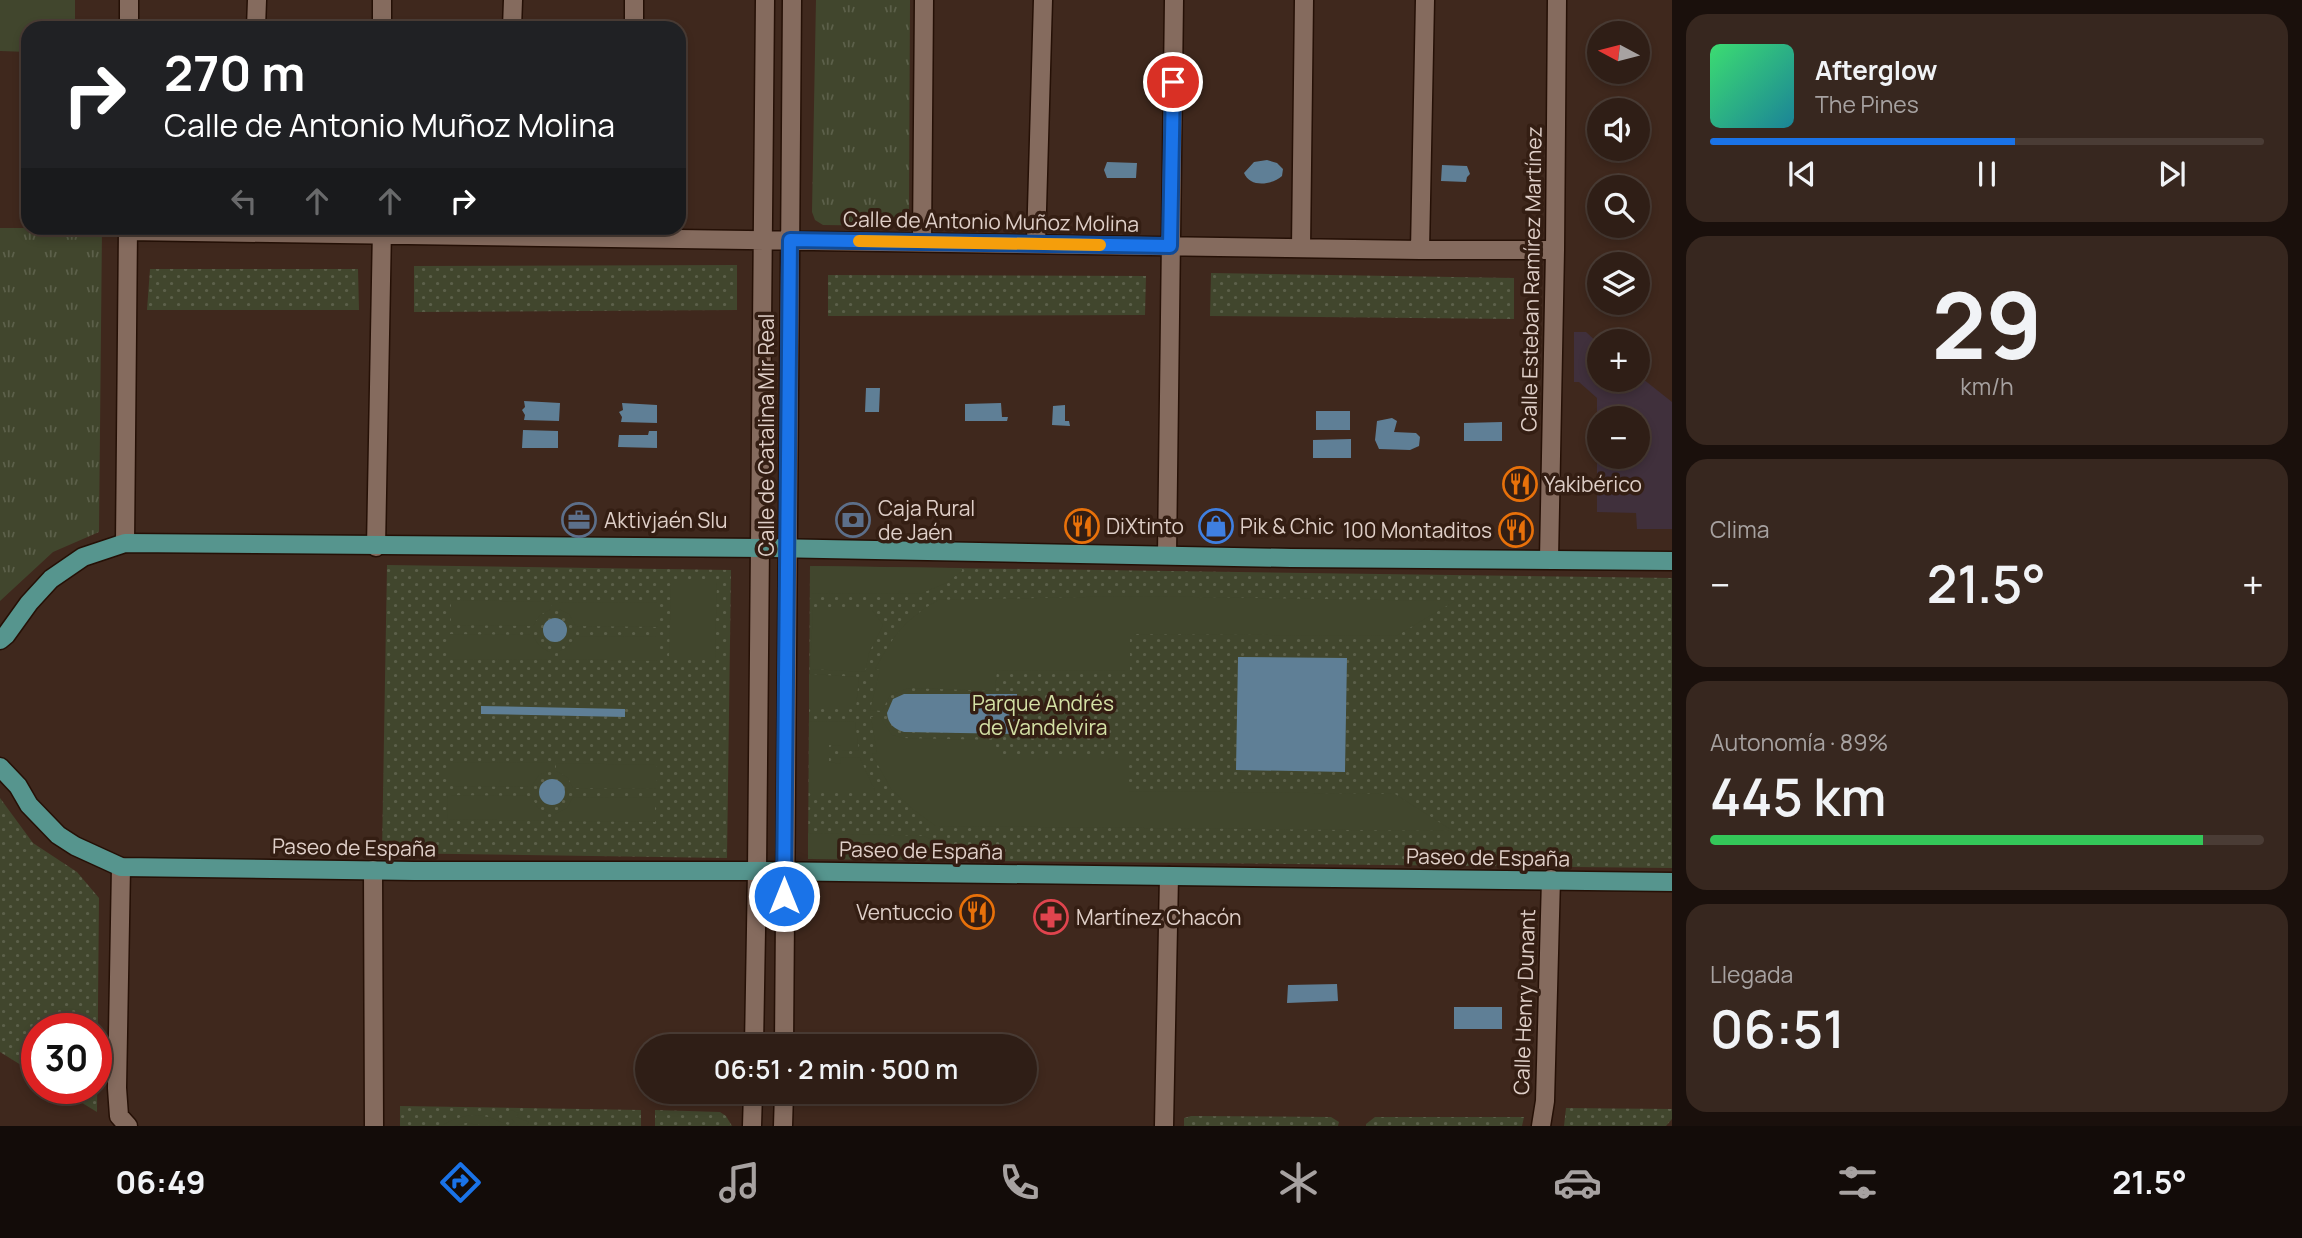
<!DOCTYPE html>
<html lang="es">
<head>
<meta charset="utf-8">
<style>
  :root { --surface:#2f1e16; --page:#37271f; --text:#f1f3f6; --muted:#a7a2a1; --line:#4a3c35; --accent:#1a73e8 }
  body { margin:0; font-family:Manrope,sans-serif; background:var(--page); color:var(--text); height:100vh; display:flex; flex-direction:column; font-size:26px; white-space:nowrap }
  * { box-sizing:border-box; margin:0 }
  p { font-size:23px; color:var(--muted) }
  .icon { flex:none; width:38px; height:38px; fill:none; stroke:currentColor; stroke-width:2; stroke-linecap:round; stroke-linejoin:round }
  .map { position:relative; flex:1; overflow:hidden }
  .drawer { display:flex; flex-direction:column; gap:14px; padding:14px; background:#1a100c; width:630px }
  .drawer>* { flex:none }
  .hud { position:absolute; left:21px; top:21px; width:665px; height:214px; border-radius:21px; box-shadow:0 4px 10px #0003,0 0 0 2px var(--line); background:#202124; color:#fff; overflow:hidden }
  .needle { width:46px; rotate:277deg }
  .fabs { position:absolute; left:1587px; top:21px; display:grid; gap:14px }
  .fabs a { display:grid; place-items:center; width:63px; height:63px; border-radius:50%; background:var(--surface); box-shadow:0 4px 10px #0003,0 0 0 2px var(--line); font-size:35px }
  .speed { position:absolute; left:21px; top:1013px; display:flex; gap:14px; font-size:35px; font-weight:700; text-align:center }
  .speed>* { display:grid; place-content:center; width:91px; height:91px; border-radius:50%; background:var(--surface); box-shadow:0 4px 10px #0003,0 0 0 2px var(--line); line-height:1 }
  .speed .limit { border:10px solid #d22; background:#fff; color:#111 }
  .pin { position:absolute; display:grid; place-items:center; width:60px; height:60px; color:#fff; margin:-30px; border:4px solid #fff; border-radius:50%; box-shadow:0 2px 7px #0007 }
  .me { position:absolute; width:77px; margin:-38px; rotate:0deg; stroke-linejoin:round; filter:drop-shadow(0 0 5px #0008) }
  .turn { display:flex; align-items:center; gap:24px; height:147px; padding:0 28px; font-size:32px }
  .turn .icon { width:91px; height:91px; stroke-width:2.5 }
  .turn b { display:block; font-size:49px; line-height:60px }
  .lanes { display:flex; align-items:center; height:66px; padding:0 28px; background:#0003; justify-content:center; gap:35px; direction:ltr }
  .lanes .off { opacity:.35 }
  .big { font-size:52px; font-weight:600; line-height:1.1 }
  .drawer .widget { flex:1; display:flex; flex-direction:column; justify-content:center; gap:10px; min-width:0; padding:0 24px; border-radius:21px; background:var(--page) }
  .drawer .dial { align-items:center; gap:0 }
  .dial b { font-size:91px; line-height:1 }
  .song { display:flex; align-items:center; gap:21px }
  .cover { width:84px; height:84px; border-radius:10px; background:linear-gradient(135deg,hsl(140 70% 55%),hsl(190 70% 35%)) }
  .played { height:7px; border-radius:4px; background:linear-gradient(90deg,var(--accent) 55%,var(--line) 55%) }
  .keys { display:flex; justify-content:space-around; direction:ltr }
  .heat { display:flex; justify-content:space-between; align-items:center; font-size:38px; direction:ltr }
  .charge { height:10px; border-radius:5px; background:linear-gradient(90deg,#34c759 89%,var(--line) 0) }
  .trip { position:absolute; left:635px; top:1034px; width:402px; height:70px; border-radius:35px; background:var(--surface); box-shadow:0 4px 10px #0003,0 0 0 2px var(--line); font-weight:600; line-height:70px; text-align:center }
  .tabs { display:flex; height:112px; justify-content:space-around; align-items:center; background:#130c09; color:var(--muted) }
  .tabs .icon { width:49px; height:49px }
  .tabs .on { color:var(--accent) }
  .tabs b { font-size:32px; color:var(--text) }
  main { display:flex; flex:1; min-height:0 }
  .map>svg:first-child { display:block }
</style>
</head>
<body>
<main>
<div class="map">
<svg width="1672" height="1126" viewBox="0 0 1672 1126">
  <defs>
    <pattern id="grass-tufts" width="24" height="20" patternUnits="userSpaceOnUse" patternTransform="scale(1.75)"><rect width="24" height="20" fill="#41462d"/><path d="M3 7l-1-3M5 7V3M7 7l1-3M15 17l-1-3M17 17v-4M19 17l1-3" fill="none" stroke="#5c604a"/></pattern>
    <pattern id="park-dots" width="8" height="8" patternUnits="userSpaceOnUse" patternTransform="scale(1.75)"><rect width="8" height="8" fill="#41462d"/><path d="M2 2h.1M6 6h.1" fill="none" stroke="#5c604a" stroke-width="1.8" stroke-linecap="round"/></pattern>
  </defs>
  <rect width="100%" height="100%" fill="#3f281d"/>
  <path fill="#40303c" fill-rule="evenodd" d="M1574,332h12l13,12 1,36h38v-5l34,27v127h-35l-1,-16 -39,-1v-114l-18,-16h-5zM1600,418h38v39h-38z"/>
  <path fill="url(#grass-tufts)" d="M816,0h94l-1,211 -3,10 -4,5 -79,-1 -8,-5 -3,-8z
    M0,228h102l-3,304 -46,20 -53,49z"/>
  <path fill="url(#park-dots)" d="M737,265v45l-323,2v-46z
    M150,269h208l1,41h-212z
    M1211,273l303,5v41l-304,-3z
    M828,275l318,1 -1,39 -317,1z
    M387,565l344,5 -4,288 -345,-5z
    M810,566l862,12v290l-864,-9z
    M0,798l33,45 44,29 22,26 -2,214 -38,-23 37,-1v-59h-59v46l-37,-23z
    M400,1106l241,4v16h-241z
    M1566,1108l106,1v10l-6,7h-102z
    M655,1110l65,2 6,4 6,10h-77z
    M1191,1116l140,1 8,5 -1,4h-154v-8z
    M1375,1117h149l-2,9h-156v-2z"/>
  <path fill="#41462d" d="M0,0h75v28h-47v24l-28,-1z
    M810,566l152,2v3l-16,12 -26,11 -110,-1z
    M671,582h46l-2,77h-46z
    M1131,596l324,5 -59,35 -266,-2v37l-133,-1 -2,21 -86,-3 -19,7 -8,16 -12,-1 10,-40 -5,-1c20,-35 27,-47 63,-69z
    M451,600l100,2v7l-11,6 -7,11 -82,-1z
    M559,602l99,1v24l-82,-1 -7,-12 -10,-5z
    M813,610h59l11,15 -14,28 -4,19 -55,-3z
    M450,634l83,1c4,9 8,13 17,17v8l-100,-1z
    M576,636l81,1v24l-99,-2v-7l11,-6z
    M809,674l50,3 -3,31h-47z
    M871,717h9l12,18 11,3 92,2v15h134v36l266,3 58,37 -517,-5 -21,-15 -24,-22 -19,-35 5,-1z
    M809,721l46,1 4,29 -18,-1v-4l-12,-1v17l11,2 1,-7 19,1 15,33h-66z
    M449,762l100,1v8l-10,4 -8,12 -82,-1z
    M556,763l100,2v24l-83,-1 -5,-10 -12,-7z
    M448,795l83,1 7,12 10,5v8l-101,-2z
    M573,797l82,1v24l-100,-1v-7l12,-6z
    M808,833l116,3 31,15v9l-147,-1z
    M511,1110l8,3 -3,4 13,5 -2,3 -40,1 -21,-3 -12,3h-13c28,-15 39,-14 67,-1l7,-3 -4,-3h-5v-7z"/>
  <path fill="#5f7f96" d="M1267,160l10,3 6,6 -1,7c-10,9 -32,12 -38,-3l10,-11z
    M1107,162l30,1 -1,15h-29l-3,-8z
    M1442,165l25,1 3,8 -3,3 -1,5 -25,-1z
    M866,388h14l-1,24h-14z
    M524,401l36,2 -1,18 -35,-1 1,-5 -3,-5 3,-3z
    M622,403l35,2v18l-36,-1 1,-5 -3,-5 4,-2z
    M1001,403l1,14h6l-1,4h-42v-17z
    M1065,405v16h4l1,5 -18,-1 1,-19z
    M1316,411h34v19h-34z
    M1392,418l5,3 -3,11 22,1 4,4 -1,9 -9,4 -31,-1 -4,-9 2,-19z
    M1502,422v19h-38v-18z
    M523,430l35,1v17h-36z
    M649,431h8v17l-39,-1 1,-12h29z
    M1351,439v19h-38v-18z
    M543 630a12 12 0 1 1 24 0a12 12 0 1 1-24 0Z
    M1238,657l109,1 -2,114 -109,-2z
    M904,694h113l-1,40 -112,-2c-10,-3 -16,-8 -17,-19l6,-14z
    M481,706l144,3v8l-144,-3z
    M539 792a13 13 0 1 1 26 0a13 13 0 1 1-26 0Z
    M1337,984l1,17 -51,2 1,-18z
    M1454,1007h48v22h-48z"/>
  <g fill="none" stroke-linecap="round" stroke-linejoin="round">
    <g stroke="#251006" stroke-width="21">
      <path id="minor" d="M129,28v-28
        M256,28l1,-28
        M382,28v-28
        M512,28l1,-28
        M634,28v-28
        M128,231l1292,19h135
        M922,242l2,-242
        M1036,244l7,-244
        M1301,248l3,-248
        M1420,250l5,-250
        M125,543l3,-315
        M376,547l6,-319
        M1167,555l7,-555
        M1549,559l6,-309 2,-250
        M121,867l-4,221 2,28 9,10
        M373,870l1,256
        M754,1046l3,-175 8,-871
        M784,1046l8,-1046
        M752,1126l1,-34
        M783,1126l1,-34
        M1164,1126l5,-250
        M1541,1126l4,-25 6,-222"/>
    </g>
    <g stroke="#251006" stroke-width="21">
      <path id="major" d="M0,640l6,-5 23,-32 22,-24 32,-22 42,-14 646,5 520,10 381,3
        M0,767l18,19 11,19 29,30 17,11 46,21 293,4h343l915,11"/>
    </g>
    <use href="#minor" stroke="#856b5e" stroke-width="18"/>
    <use href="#major" stroke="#56958e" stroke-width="18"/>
  </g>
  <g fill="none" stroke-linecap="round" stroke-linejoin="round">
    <g stroke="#114b97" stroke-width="18">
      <path id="route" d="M784,896l6,-656 380,6 3,-164"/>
    </g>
    <use href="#route" stroke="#1a73e8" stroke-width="12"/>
    <path stroke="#f59e0b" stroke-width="12" d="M859,241l241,4"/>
  </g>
  <defs>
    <g id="restaurant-ring" transform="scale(1.75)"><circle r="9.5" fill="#341e13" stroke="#e8710a" stroke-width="1.5"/><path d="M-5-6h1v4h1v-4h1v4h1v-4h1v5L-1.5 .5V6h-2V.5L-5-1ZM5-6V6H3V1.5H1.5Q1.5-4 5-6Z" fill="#e8710a"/></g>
    <g id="office-ring" transform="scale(1.75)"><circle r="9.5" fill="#341e13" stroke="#5c6f8a" stroke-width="1.5"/><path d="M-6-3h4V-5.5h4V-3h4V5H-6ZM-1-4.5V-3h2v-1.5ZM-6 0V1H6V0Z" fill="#5c6f8a"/></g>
    <g id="bank-ring" transform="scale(1.75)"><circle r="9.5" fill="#341e13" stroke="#5c6f8a" stroke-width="1.5"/><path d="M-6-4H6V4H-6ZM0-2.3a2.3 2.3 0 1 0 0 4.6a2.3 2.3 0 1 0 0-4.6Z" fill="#5c6f8a"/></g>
    <g id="shop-ring" transform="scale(1.75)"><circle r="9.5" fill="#341e13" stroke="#3f7fe0" stroke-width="1.5"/><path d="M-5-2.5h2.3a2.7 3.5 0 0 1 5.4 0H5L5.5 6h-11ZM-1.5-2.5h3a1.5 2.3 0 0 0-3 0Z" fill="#3f7fe0"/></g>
    <g id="pharmacy-ring" transform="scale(1.75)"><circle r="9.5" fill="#341e13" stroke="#e0444e" stroke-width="1.5"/><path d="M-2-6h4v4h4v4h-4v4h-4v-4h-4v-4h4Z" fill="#e0444e"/></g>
  </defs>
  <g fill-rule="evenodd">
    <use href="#restaurant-ring" x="1520" y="484"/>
    <use href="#office-ring" x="579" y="520"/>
    <use href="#bank-ring" x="853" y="520"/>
    <use href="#restaurant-ring" x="1082" y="526"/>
    <use href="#shop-ring" x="1216" y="526"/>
    <use href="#restaurant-ring" x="1516" y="530"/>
    <use href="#restaurant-ring" x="977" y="912"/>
    <use href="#pharmacy-ring" x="1051" y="917"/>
  </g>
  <g text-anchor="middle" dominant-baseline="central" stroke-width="7" stroke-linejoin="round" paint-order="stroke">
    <g font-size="21" fill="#dfcfc8" stroke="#341e13">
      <text transform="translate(991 221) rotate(1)">Calle de Antonio Muñoz Molina</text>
      <text transform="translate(1531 279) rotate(-89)">Calle Esteban Ramírez Martínez</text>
      <text transform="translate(766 435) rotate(-90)">Calle de Catalina Mir Real</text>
      <text transform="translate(354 847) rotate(1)">Paseo de España</text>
      <text transform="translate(921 850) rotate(1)">Paseo de España</text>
      <text transform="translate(1488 857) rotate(1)">Paseo de España</text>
      <text transform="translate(1524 1002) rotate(-88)">Calle Henry Dunant</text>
    </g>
    <g font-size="21" fill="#dfcfc8" stroke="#341e13" text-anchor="start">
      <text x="1544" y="484">Yakibérico</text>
      <text x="878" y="508">Caja Rural<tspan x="878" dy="24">de Jaén</tspan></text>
      <text x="604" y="520">Aktivjaén Slu</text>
      <text x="1106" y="526">DiXtinto</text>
      <text x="1240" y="526">Pik &amp; Chic</text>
      <text x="1492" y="530" text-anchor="end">100 Montaditos</text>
      <text x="953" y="912" text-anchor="end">Ventuccio</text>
      <text x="1076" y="917">Martínez Chacón</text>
    </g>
    <g font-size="21" fill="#d4e1a5" stroke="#341e13">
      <text x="1043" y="703">Parque Andrés<tspan x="1043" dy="24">de Vandelvira</tspan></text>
    </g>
  </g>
</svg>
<div class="fabs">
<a><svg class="needle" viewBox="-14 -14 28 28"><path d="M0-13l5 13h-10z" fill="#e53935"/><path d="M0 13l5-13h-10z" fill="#a7a2a1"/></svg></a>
<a><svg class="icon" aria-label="sound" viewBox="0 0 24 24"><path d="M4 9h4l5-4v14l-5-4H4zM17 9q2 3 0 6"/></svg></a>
<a><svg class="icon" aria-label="search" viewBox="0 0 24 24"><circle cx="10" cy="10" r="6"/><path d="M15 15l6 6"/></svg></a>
<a><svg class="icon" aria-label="layers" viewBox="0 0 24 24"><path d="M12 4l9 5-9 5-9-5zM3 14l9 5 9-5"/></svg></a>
<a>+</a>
<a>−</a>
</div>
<div class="speed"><div class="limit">30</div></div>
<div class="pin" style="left:1173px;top:82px;background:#d93025"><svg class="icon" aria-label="arrive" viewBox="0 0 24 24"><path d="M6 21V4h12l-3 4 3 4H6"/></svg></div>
<svg class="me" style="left:784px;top:896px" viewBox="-20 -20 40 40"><circle r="17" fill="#1a73e8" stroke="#fff" stroke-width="3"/><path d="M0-11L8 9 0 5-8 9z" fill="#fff"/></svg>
<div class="trip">06:51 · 2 min · 500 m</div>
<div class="hud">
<div class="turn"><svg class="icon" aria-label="right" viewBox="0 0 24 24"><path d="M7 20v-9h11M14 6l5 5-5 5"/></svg><div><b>270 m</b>Calle de Antonio Muñoz Molina</div></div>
<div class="lanes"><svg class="icon off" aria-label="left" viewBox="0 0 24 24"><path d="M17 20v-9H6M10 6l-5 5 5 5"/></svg><svg class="icon off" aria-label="ahead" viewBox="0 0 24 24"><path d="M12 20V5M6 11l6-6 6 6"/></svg><svg class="icon off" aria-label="ahead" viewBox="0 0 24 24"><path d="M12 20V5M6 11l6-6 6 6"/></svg><svg class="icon" aria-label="right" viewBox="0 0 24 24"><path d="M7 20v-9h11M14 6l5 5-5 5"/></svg></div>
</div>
</div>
<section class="drawer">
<div class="widget">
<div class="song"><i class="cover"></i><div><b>Afterglow</b><p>The Pines</p></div></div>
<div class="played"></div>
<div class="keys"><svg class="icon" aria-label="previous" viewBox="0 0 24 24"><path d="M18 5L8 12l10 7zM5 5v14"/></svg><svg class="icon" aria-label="pause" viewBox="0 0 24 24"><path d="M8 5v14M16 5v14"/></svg><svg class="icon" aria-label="next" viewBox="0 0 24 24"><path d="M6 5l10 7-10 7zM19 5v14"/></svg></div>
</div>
<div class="widget dial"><b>29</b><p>km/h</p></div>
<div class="widget"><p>Clima</p>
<div class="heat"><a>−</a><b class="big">21.5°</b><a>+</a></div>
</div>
<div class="widget"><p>Autonomía · 89%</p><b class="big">445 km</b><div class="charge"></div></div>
<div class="widget"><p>Llegada</p><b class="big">06:51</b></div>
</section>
</main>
<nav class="tabs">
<b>06:49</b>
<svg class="icon on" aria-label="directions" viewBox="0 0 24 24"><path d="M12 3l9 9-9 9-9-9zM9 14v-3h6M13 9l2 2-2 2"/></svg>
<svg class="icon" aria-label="music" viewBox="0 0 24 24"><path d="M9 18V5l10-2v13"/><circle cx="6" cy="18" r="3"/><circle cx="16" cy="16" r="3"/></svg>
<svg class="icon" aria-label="phone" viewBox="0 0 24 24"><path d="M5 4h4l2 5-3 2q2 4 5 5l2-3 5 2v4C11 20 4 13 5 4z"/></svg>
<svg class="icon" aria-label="climate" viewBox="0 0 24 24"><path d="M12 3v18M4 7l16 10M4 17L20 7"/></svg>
<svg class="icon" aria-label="car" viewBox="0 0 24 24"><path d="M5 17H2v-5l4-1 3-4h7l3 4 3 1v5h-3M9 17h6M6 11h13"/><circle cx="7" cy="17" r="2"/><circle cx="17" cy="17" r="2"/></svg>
<svg class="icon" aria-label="filters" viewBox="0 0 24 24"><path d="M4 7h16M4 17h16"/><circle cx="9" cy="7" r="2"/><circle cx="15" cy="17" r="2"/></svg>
<b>21.5°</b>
</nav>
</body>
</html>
